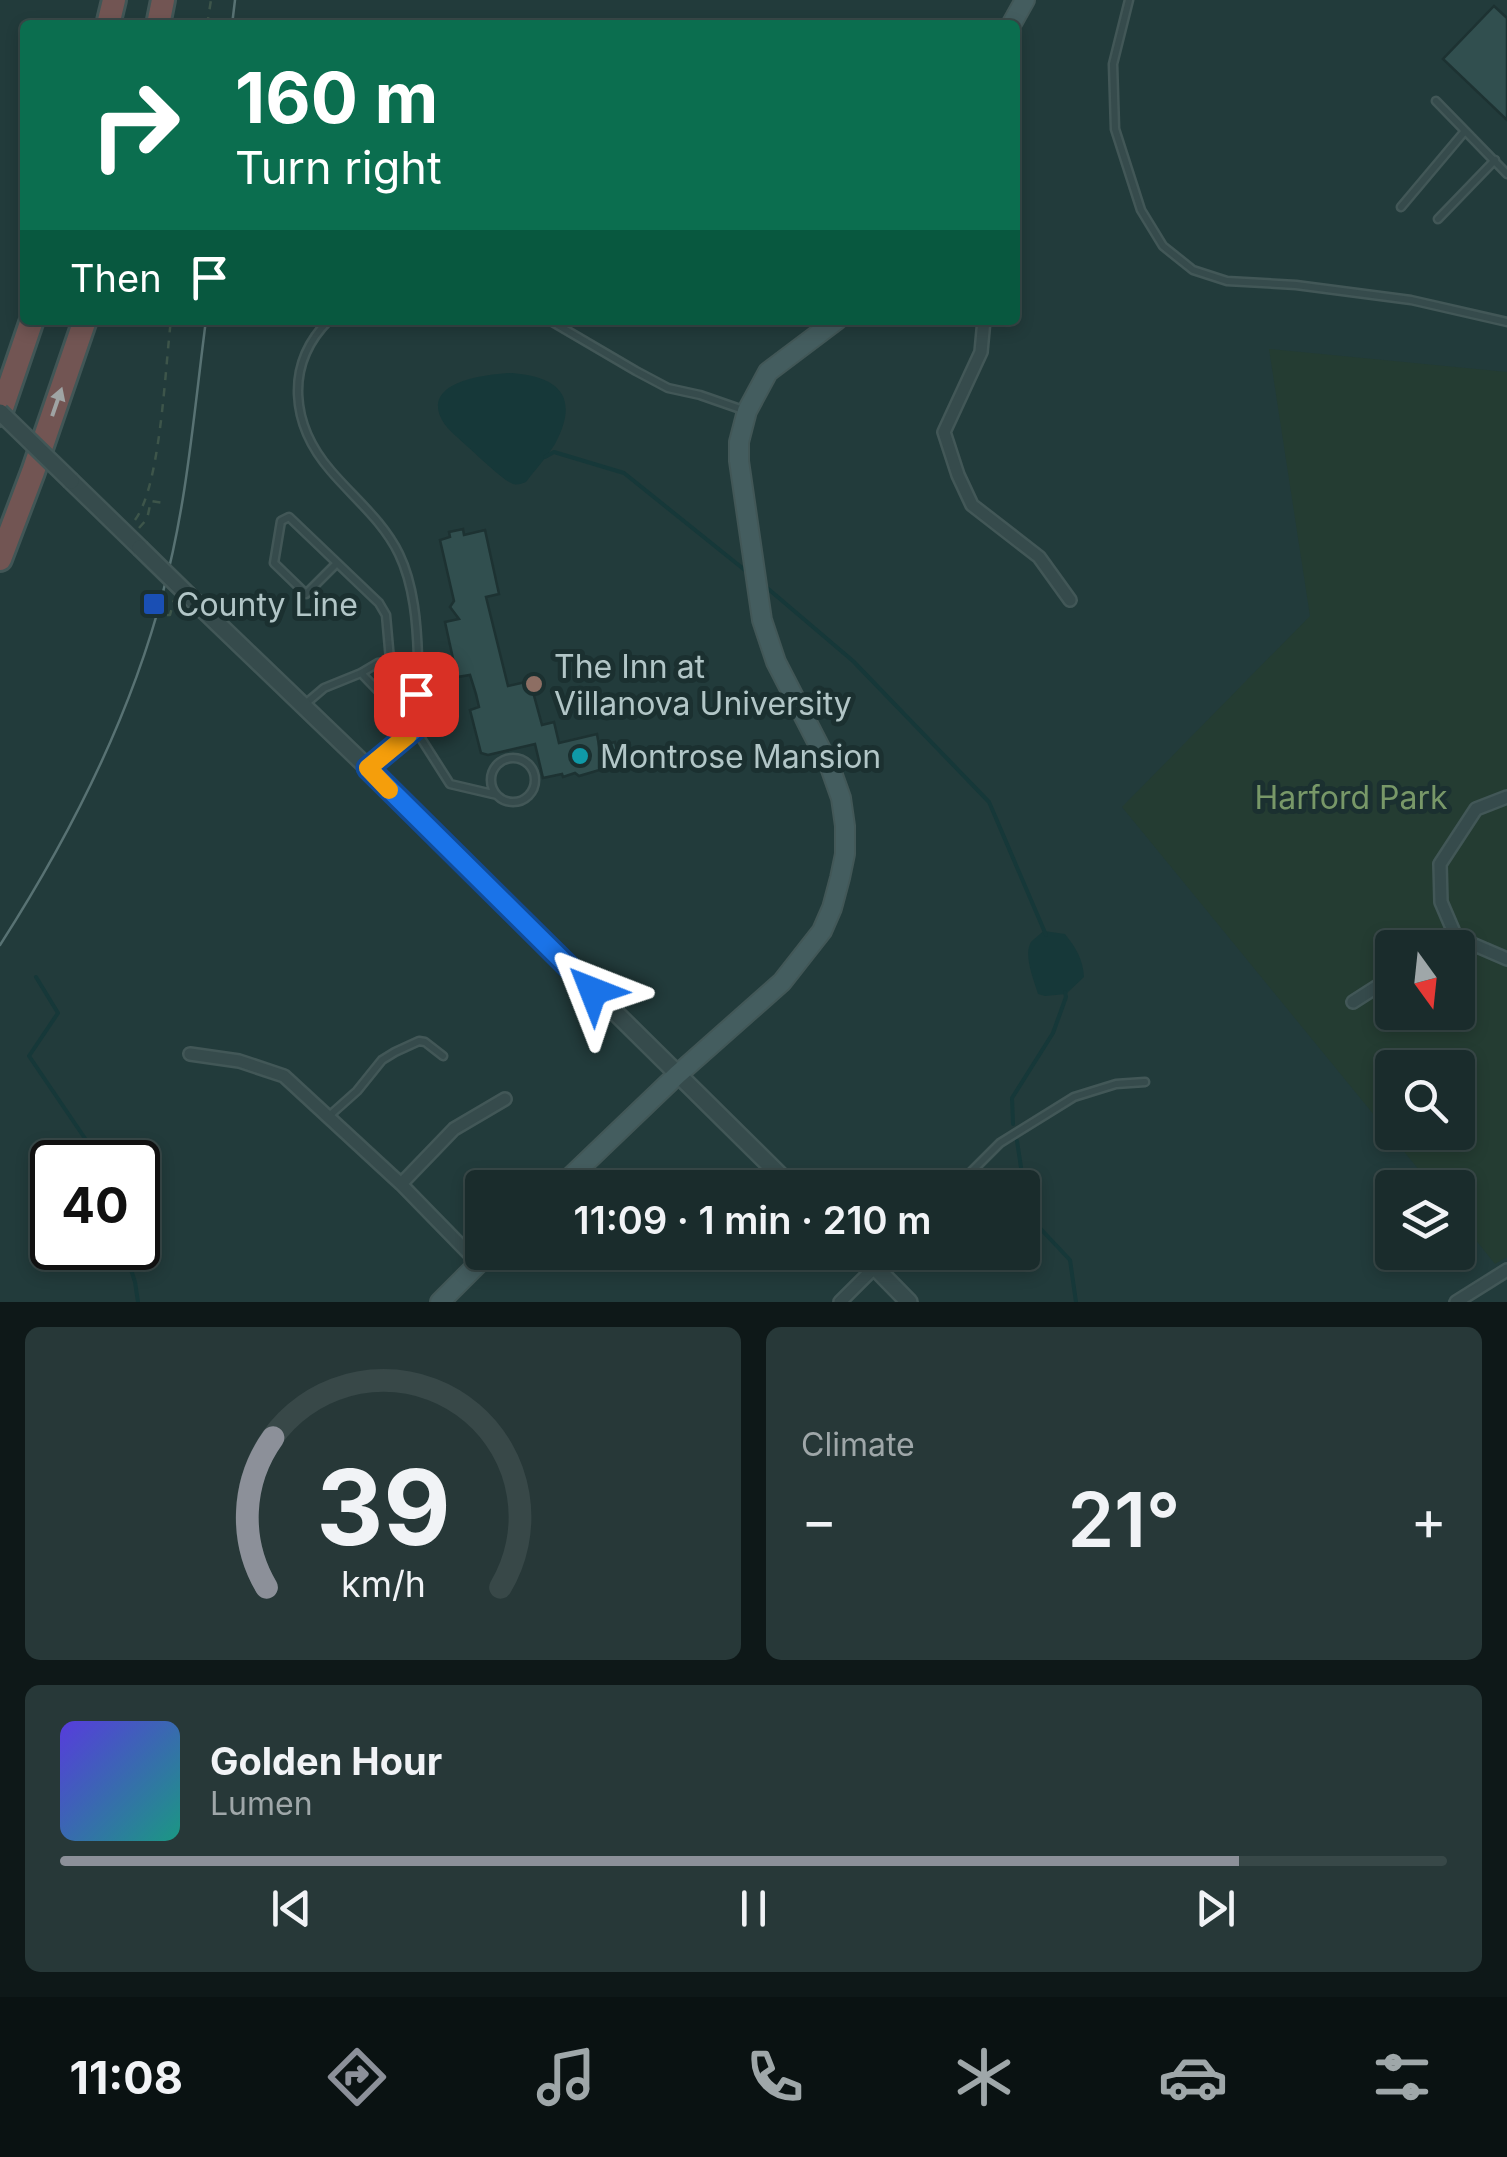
<!DOCTYPE html>
<html lang="en">
<head>
<meta charset="utf-8">
<style>
  :root { --surface:#1a2c2c; --page:#273838; --text:#f1f3f6; --muted:#9fa7a9; --line:#384848; --accent:#8c9099 }
  body { margin:0; font-family:Inter,sans-serif; background:var(--page); color:var(--text); height:100vh; display:flex; flex-direction:column; font-size:38px; white-space:nowrap }
  * { box-sizing:border-box; margin:0 }
  p { font-size:32px; color:var(--muted) }
  .icon { flex:none; width:55px; height:55px; fill:none; stroke:currentColor; stroke-width:2; stroke-linecap:round; stroke-linejoin:round }
  .map { position:relative; height:1302px; overflow:hidden }
  .details { display:flex; flex-direction:column; gap:25px; padding:25px; background:#0e1818; flex:1 }
  .details>* { flex:none }
  .top-card { position:absolute; left:20px; top:20px; width:1000px; height:305px; border-radius:10px; box-shadow:0 5px 15px #0003,0 0 0 2px var(--line); background:#0b6e4f; color:#fff; overflow:hidden }
  .needle { width:65px; rotate:165deg }
  .tools { position:absolute; left:1375px; top:930px; display:grid; gap:20px }
  .tools a { display:grid; place-items:center; width:100px; height:100px; border-radius:10px; background:var(--surface); box-shadow:0 5px 15px #0003,0 0 0 2px var(--line); font-size:50px }
  .speed { position:absolute; left:30px; top:1140px; display:flex; gap:20px; font-size:50px; font-weight:700; text-align:center }
  .speed>* { display:grid; place-content:center; width:130px; height:130px; border-radius:50%; background:var(--surface); box-shadow:0 5px 15px #0003,0 0 0 2px var(--line); line-height:1 }
  .speed .limit { border:5px solid #111; border-radius:15px; background:#fff; color:#111 }
  .pin { position:absolute; display:grid; place-items:center; width:85px; height:85px; color:#fff; margin:-42px; border-radius:20px; box-shadow:0 5px 15px #0006 }
  .me { position:absolute; width:110px; margin:-55px; rotate:315deg; stroke-linejoin:round; filter:drop-shadow(0 0 8px #0008) }
  .turn { display:flex; align-items:center; gap:35px; height:210px; padding:0 50px; font-size:45px }
  .turn .icon { width:130px; height:130px; stroke-width:2.5 }
  .turn b { display:block; font-size:70px; line-height:85px }
  .then { display:flex; align-items:center; height:95px; padding:0 50px; background:#0003; gap:20px; font-size:38px }
  .big { font-size:75px; font-weight:600; line-height:1.1 }
  .details .widget { flex:1; display:flex; flex-direction:column; justify-content:center; gap:15px; min-width:0; padding:0 35px; border-radius:15px; background:var(--page) }
  .details .dial { align-items:center; gap:0 }
  .dial svg { height:260px; overflow:visible; fill:none; stroke:var(--line); stroke-width:7; stroke-linecap:round; text-anchor:middle }
  .dial text { fill:var(--text); stroke:none }
  .song { display:flex; align-items:center; gap:30px }
  .cover { width:120px; height:120px; border-radius:15px; background:linear-gradient(135deg,hsl(250 70% 55%),hsl(170 70% 35%)) }
  .played { height:10px; border-radius:5px; background:linear-gradient(90deg,var(--accent) 85%,var(--line) 85%) }
  .keys { display:flex; justify-content:space-around; direction:ltr }
  .heat { display:flex; justify-content:space-between; align-items:center; font-size:55px; direction:ltr }
  .details .tiles { flex:1; display:grid; gap:25px; grid-template-columns:1fr 1fr }
  .widget:last-child { grid-column:span 2 }
  .trip { position:absolute; left:465px; top:1170px; width:575px; height:100px; border-radius:10px; background:var(--surface); box-shadow:0 5px 15px #0003,0 0 0 2px var(--line); font-weight:600; line-height:100px; text-align:center }
  .tab-bar { display:flex; height:160px; justify-content:space-around; align-items:center; background:#0a1212; color:var(--muted) }
  .tab-bar .icon { width:70px; height:70px }
  .tab-bar .on { color:var(--accent) }
  .tab-bar b { font-size:45px; color:var(--text) }
  .map>svg:first-child { display:block }
</style>
</head>
<body>
<div class="map">
<svg width="1507" height="1302" viewBox="0 0 1507 1302">
  <rect width="100%" height="100%" fill="#223b3b"/>
  <path fill="#243c32" fill-rule="evenodd" d="M1269,349l238,23v885l-12,7 -37,-46v-30l-25,-1 -311,-380 188,-191zM1392,948h66v64h-66zM1392,1068h66v64h-66z"/>
  <path fill="#163839" d="M512,373c50,4 67,26 43,71 -8,13 -20,26 -29,38 -6,2 -9,4 -15,1 -9,-4 -33,-27 -42,-35 -9,-9 -21,-17 -27,-28 -21,-39 46,-46 70,-47z
    M1044,931l21,3c11,14 18,25 19,43l-18,17 -21,2 -7,-2c-4,-14 -15,-39 -7,-52 2,-2 11,-10 13,-11z"/>
  <g fill="none" stroke-linecap="round" stroke-linejoin="round">
    <path stroke="#163839" stroke-width="4" d="M545,457l9,-5 70,21 122,98
      M766,587l87,74 136,141 57,133
      M36,977l22,36 -29,43 72,106
      M1013,1124l-1,-26 41,-65 13,-36 -1,-5
      M1017,1141l9,59 10,24 34,36 6,42
      M124,1248l11,34 3,20"/>
  </g>
  <path fill="#314f4f" stroke="#1d3232" stroke-width="2.5" d="M1494,6l13,12v102l-64,-61z
    M463,529l1,6 21,-5 14,64 -13,3 22,89 22,-5 12,44 12,-3 5,21 38,-9 2,12 16,-4 5,22 -41,12 -4,-3 -12,4 -1,-3 -19,4 -8,-34 -47,11 -7,-2 -11,-43 9,-3 -3,-13 -6,-19 -13,2 -12,-55 14,-3 -9,-12 4,-6 -14,-61 10,-3 -1,-5z"/>
  <g fill="none" stroke-linecap="round" stroke-linejoin="round">
    <g stroke="#425757" stroke-width="11">
      <path id="service" d="M1129,0l-16,64 2,65 26,81 22,36 30,24 34,11 69,4 115,15 96,22
        M1436,101l71,73
        M1401,207l64,-76
        M1438,219l57,-59
        M329,320c-45,45 -38,105 2,151 23,27 52,50 68,83 15,31 18,70 19,104
        M549,320l87,51 32,17 32,7 46,16
        M337,563l-31,31 -32,-31 7,-42 8,-4 90,86 7,12 4,45
        M304,705l20,-17 37,-15
        M491 780a22 22 0 1 1 44 0a22 22 0 1 1-44 0Z
        M368,768l47,-39 3,-71 -40,5 -17,10 54,56 35,55 47,11
        M329,1116l28,-25 25,-31 13,-8 24,-11 6,1 18,14
        M955,1188l45,-45 74,-46 42,-13 29,-2
        M877,1266l13,-14"/>
    </g>
    <g stroke="#425757" stroke-width="16">
      <path id="minor" d="M984,320l-3,32 -37,80 14,43 14,30 67,52 31,43
        M1456,937l51,22
        M1440,948l16,-11 -15,-35 -1,-38 36,-55 31,-12
        M1353,1002l39,-25
        M190,1054l49,7 45,15 117,108 78,80
        M401,1184l53,-55 51,-30
        M840,1302l35,-35
        M1456,1302l51,-32"/>
    </g>
    <g stroke="#425757" stroke-width="20">
      <path id="tertiary" d="M71,481l69,67
        M188,595l180,173 425,420
        M860,1252l49,50"/>
    </g>
    <g stroke="#425757" stroke-width="22">
      <path id="secondary" d="M1011,25l14,-25
        M559,1188l118,-113 105,-93 40,-51 10,-23 8,-30 5,-24v-28l-4,-28 -11,-31 -54,-105 -14,-42 -23,-159v-19l8,-31 21,-39 69,-52
        M440,1302l50,-50"/>
    </g>
    <g stroke="#415656" stroke-width="28">
      <path id="motorway" d="M108,25l6,-25
        M158,25l5,-25
        M0,414l32,-94
        M0,559l33,-87 52,-152"/>
    </g>
    <path stroke="#3d554a" stroke-width="2.5" stroke-dasharray="8 8" stroke-linecap="butt" d="M207,25l4,-25
      M135,520c26,-35 30,-153 36,-200
      M139,528l8,-9 4,-18 13,2
      M167,615h3l4,-15"/>
    <use href="#service" stroke="#364b4c" stroke-width="6"/>
    <use href="#minor" stroke="#364b4c" stroke-width="11"/>
    <use href="#tertiary" stroke="#364b4c" stroke-width="15"/>
    <use href="#secondary" stroke="#445d5f" stroke-width="18"/>
    <use href="#motorway" stroke="#725553" stroke-width="22"/>
    <path stroke="#587273" stroke-width="2.5" d="M232,25l3,-25
      M0,945c70,-109 130,-226 163,-353 24,-88 31,-181 43,-272"/>
    <g stroke="#425757" stroke-width="20" stroke-linecap="butt">
      <path id="tertiary-bridge" d="M0,412l71,69
        M140,548l48,47"/>
    </g>
    <use href="#tertiary-bridge" stroke="#364b4c" stroke-width="15"/>
  </g>
  <defs><path id="oneway-solid" d="M-6-.8H1V-3.2L6.5 0L1 3.2V.8H-6Z" transform="scale(2.5)"/></defs>
  <use fill="#9fa4a4" href="#oneway-solid" transform="translate(57 402) rotate(-71)"/>
  <g fill="none" stroke-linecap="round" stroke-linejoin="round">
    <g stroke="#114b97" stroke-width="25">
      <path id="route" d="M416,694l-1,35 -47,39 225,223"/>
    </g>
    <use href="#route" stroke="#1a73e8" stroke-width="18"/>
    <path stroke="#f59e0b" stroke-width="18" d="M389,790l-21,-22 40,-33"/>
  </g>
  <rect fill="#1a4fb4" stroke="#1b3030" stroke-width="4" x="142" y="592" width="24" height="24" rx="5"/>
  <circle fill="#8d6e63" stroke="#1b3030" stroke-width="4" cx="534" cy="684" r="10"/>
  <circle fill="#0f9aa8" stroke="#1b3030" stroke-width="4" cx="580" cy="756" r="10"/>
  <g text-anchor="middle" dominant-baseline="central" stroke-width="10" stroke-linejoin="round" paint-order="stroke">
    <g font-size="32" fill="#b2c6c7" stroke="#1b3030" text-anchor="start">
      <text x="176" y="604">County Line</text>
      <text x="554" y="666">The Inn at<tspan x="554" dy="37">Villanova University</tspan></text>
      <text x="600" y="756">Montrose Mansion</text>
    </g>
    <g font-size="32" fill="#789868" stroke="#1b3030">
      <text x="1351" y="797">Harford Park</text>
    </g>
  </g>
</svg>
<div class="tools">
<a><svg class="needle" viewBox="-14 -14 28 28"><path d="M0-13l5 13h-10z" fill="#e53935"/><path d="M0 13l5-13h-10z" fill="#9fa7a9"/></svg></a>
<a><svg class="icon" aria-label="search" viewBox="0 0 24 24"><circle cx="10" cy="10" r="6"/><path d="M15 15l6 6"/></svg></a>
<a><svg class="icon" aria-label="layers" viewBox="0 0 24 24"><path d="M12 4l9 5-9 5-9-5zM3 14l9 5 9-5"/></svg></a>
</div>
<div class="speed"><div class="limit">40</div></div>
<div class="pin" style="left:416px;top:694px;background:#d93025"><svg class="icon" aria-label="arrive" viewBox="0 0 24 24"><path d="M6 21V4h12l-3 4 3 4H6"/></svg></div>
<svg class="me" style="left:593px;top:991px" viewBox="-20 -20 40 40"><path d="M0-17L14 15 0 8-14 15z" fill="#1a73e8" stroke="#fff" stroke-width="4"/></svg>
<div class="trip">11:09 · 1 min · 210 m</div>
<div class="top-card">
<div class="turn"><svg class="icon" aria-label="right" viewBox="0 0 24 24"><path d="M7 20v-9h11M14 6l5 5-5 5"/></svg><div><b>160 m</b>Turn right</div></div>
<div class="then">Then<svg class="icon" aria-label="arrive" viewBox="0 0 24 24"><path d="M6 21V4h12l-3 4 3 4H6"/></svg></div>
</div>
</div>
<section class="details">
<div class="tiles">
<div class="widget dial"><svg viewBox="0 0 100 80">
<path d="M14 69A42 42 0 1 1 86 69"/>
<path d="M14 69A42 42 0 0 1 16 23" stroke="#8c9099"/>
<text x="50" y="56" font-size="32" font-weight="700">39</text>
<text x="50" y="72" font-size="11">km/h</text>
</svg></div>
<div class="widget"><p>Climate</p>
<div class="heat"><a>−</a><b class="big">21°</b><a>+</a></div>
</div>
<div class="widget">
<div class="song"><i class="cover"></i><div><b>Golden Hour</b><p>Lumen</p></div></div>
<div class="played"></div>
<div class="keys"><svg class="icon" aria-label="previous" viewBox="0 0 24 24"><path d="M18 5L8 12l10 7zM5 5v14"/></svg><svg class="icon" aria-label="pause" viewBox="0 0 24 24"><path d="M8 5v14M16 5v14"/></svg><svg class="icon" aria-label="next" viewBox="0 0 24 24"><path d="M6 5l10 7-10 7zM19 5v14"/></svg></div>
</div>
</div>
</section>
<nav class="tab-bar">
<b>11:08</b>
<svg class="icon on" aria-label="directions" viewBox="0 0 24 24"><path d="M12 3l9 9-9 9-9-9zM9 14v-3h6M13 9l2 2-2 2"/></svg>
<svg class="icon" aria-label="music" viewBox="0 0 24 24"><path d="M9 18V5l10-2v13"/><circle cx="6" cy="18" r="3"/><circle cx="16" cy="16" r="3"/></svg>
<svg class="icon" aria-label="phone" viewBox="0 0 24 24"><path d="M5 4h4l2 5-3 2q2 4 5 5l2-3 5 2v4C11 20 4 13 5 4z"/></svg>
<svg class="icon" aria-label="climate" viewBox="0 0 24 24"><path d="M12 3v18M4 7l16 10M4 17L20 7"/></svg>
<svg class="icon" aria-label="car" viewBox="0 0 24 24"><path d="M5 17H2v-5l4-1 3-4h7l3 4 3 1v5h-3M9 17h6M6 11h13"/><circle cx="7" cy="17" r="2"/><circle cx="17" cy="17" r="2"/></svg>
<svg class="icon" aria-label="filters" viewBox="0 0 24 24"><path d="M4 7h16M4 17h16"/><circle cx="9" cy="7" r="2"/><circle cx="15" cy="17" r="2"/></svg>
</nav>
</body>
</html>
